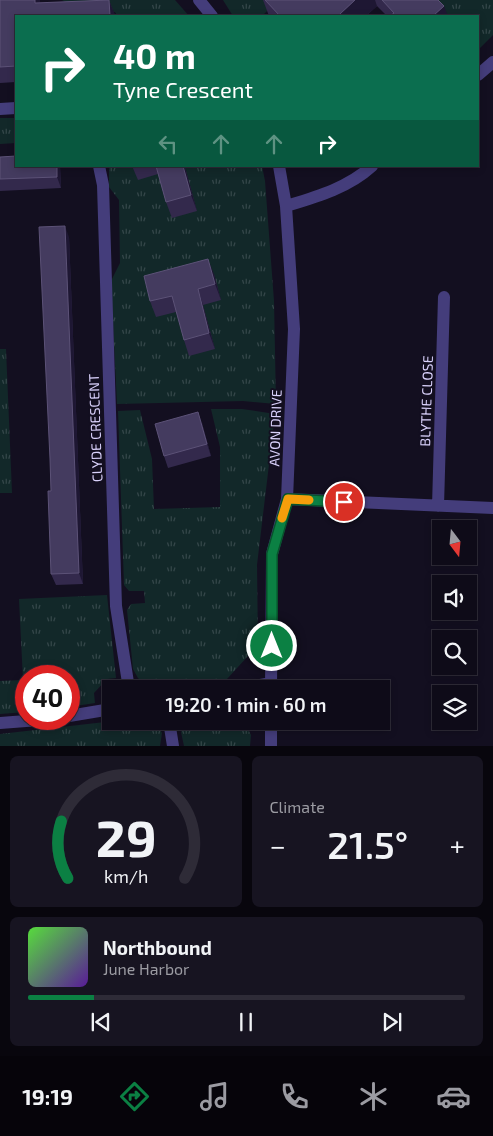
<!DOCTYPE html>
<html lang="en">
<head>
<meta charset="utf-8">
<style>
  :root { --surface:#0e0b18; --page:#171421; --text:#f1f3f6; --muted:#9b9ba2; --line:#2e2b37; --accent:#0b8043 }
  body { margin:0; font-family:"Exo 2",sans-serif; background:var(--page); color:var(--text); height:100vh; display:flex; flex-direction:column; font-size:19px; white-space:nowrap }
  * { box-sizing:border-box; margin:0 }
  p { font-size:16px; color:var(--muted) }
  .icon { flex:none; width:28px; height:28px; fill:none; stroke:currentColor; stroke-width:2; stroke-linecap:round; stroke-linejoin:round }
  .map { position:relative; height:746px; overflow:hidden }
  .details { display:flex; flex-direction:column; gap:10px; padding:10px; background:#08060d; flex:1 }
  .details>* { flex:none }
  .banner { position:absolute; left:15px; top:15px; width:464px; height:152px; border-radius:0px; box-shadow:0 2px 8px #0003,0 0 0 1px var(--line); background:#0b6e4f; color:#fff; overflow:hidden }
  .needle { width:32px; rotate:164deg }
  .fabs { position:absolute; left:432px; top:520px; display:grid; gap:10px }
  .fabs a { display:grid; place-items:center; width:45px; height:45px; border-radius:0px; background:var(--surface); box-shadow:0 2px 8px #0003,0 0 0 1px var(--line); font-size:25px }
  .speed { position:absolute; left:15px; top:665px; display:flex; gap:10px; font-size:25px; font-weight:700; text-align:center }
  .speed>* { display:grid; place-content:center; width:65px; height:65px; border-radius:50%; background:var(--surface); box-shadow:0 2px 8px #0003,0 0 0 1px var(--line); line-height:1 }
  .speed .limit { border:8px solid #d22; background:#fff; color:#111 }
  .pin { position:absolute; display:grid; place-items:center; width:42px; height:42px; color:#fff; margin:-21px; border:2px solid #fff; border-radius:50%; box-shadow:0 1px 5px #0007 }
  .me { position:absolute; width:55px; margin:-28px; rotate:0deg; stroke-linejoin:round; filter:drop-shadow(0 0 4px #0008) }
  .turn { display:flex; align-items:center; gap:18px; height:105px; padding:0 15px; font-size:22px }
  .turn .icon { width:65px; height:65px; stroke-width:2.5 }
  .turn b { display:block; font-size:35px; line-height:42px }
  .lanes { display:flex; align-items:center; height:48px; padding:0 15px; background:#0003; justify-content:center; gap:25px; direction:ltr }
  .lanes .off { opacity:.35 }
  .big { font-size:38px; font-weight:600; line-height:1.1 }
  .details .card { flex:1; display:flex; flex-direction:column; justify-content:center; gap:8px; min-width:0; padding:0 18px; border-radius:8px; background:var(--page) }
  .details .dial { align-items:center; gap:0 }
  .dial svg { height:130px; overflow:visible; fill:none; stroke:var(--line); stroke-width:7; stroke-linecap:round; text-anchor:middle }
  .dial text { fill:var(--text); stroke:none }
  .song { display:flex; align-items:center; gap:15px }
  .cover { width:60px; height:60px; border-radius:8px; background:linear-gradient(135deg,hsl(110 70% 55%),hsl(270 70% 35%)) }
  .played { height:5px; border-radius:2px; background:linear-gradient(90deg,var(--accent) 15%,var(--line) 15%) }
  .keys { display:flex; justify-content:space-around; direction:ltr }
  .heat { display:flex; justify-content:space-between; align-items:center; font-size:28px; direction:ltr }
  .details .tiles { flex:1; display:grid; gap:10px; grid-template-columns:1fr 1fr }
  .card:last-child { grid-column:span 2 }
  .trip { position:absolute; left:102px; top:680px; width:288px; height:50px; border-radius:0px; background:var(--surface); box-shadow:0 2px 8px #0003,0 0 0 1px var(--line); font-weight:600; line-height:50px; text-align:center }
  .tab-bar { display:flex; height:80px; justify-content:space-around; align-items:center; background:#06040a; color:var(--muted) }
  .tab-bar .icon { width:35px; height:35px }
  .tab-bar .selected { color:var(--accent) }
  .tab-bar b { font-size:22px; color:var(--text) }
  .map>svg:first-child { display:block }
</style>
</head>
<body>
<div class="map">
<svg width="493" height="746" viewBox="0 0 493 746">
  <defs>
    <pattern id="grass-tufts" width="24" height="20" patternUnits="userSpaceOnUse" patternTransform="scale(1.25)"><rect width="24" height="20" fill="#122829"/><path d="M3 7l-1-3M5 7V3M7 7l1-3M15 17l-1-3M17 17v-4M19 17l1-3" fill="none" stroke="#344649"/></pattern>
  </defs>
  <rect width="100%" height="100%" fill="#130f20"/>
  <path fill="url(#grass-tufts)" d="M62,0h113l14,16h-73v-3l-7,-4 -26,2z
    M223,0h49l3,3 -11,11 2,2h-33z
    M431,0h62v35l-15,15v-34h-33z
    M0,118h16v25l-16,1z
    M109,166h153l3,15 9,120 2,103 -33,-3 -126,3 -6,-123 9,-18 -1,-63 -10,-13z
    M0,349h6l6,144h-12z
    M211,409h31l33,5 -18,151 1,80 -31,34 -49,10h-29l-11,-11 -5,-9 -6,-59 4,-6 14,-1 -1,-12h-15l-5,-6 -6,-174 22,-1 12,49 2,50 66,-2v-60z
    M107,595l9,83 -9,1 -13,14 1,10 -26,4v-31h-43v36l-26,2v-33l23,-1 -4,-81z
    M114,721l42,2 6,10 -2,13h-160v-12z
    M187,721h57l7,14 -1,11h-66l-3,-14z"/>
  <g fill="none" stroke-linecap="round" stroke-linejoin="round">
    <path stroke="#443d7b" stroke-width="12" d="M199,0l13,16
      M478,75l15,-13
      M0,109l16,-1
      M99,166l4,19 13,421 13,83
      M286,206c30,-9 62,-18 86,-40
      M287,499l206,9
      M438,506l6,-209
      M237,689l34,-6
      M271,689l1,-135 15,-55 7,-170 -8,-123 -7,-40
      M69,716l42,-7
      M169,721l4,25
      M0,723l52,-4
      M271,746v-25"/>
  </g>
  <path fill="#33294c" d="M0,0h40v3l69,-3 6,16h-99v66l-16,1z
    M263,0h175l10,16h-61l-10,-10 -11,10h-97z
    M0,157l16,9h44l1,22 -61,3z
    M132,166h54l-1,1 12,44 -25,7 -6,-16 -8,-28 -20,6z
    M69,237l14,347 -27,1 -5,-11v-83z
    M214,274l7,26 -18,5 12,44 -26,7 -5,-16 -8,-28 -20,5 -6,-16z
    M202,423l9,33 -43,12 -4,-12z"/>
  <path fill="#1e1733" d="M35,0h5l1,16 -6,-13z
    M109,0l6,15v1h-5z
    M355,0h20l2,6 -11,10h-25l-1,-2z
    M444,6l4,10h-15z
    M57,166h3l1,22 -4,-11z
    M183,166l2,1 12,44 -6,-16z
    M65,226l4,11 14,347 -4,-11z
    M208,259l6,15 7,26 -6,-16z
    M198,289l5,16 12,44 -6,-16z
    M198,412l4,11 9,33 -4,-12z"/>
  <path fill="#443b5f" stroke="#5c5277" d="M0,0h35v3l74,-3 1,16h-94v50l-16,1z
    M265,0h90l-15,14 2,2h-62z
    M382,0h56l6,6 -11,10h-43l4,-3z
    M16,156v10h41v11l-57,2v-22z
    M156,166h27l8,29 -25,7z
    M65,226l14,347 -28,1 -3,-83h3l-1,-32 -11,-232z
    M208,259l7,25 -17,5 11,44 -25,7 -12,-44 -22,5 -6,-25z
    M198,412l9,32 -43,12 -9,-32z"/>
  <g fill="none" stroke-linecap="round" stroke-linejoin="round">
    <g stroke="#07532c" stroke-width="12">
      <path id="route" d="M272,646v-92l16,-55 56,3"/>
    </g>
    <use href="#route" stroke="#0b8043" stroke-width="9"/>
    <path stroke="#f59e0b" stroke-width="9" d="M282,518l6,-19 21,1"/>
  </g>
  <g text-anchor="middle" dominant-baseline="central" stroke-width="4" stroke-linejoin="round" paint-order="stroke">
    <g font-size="14" fill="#d9d1fb" stroke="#130f20">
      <text transform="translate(426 401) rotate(-88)">BLYTHE CLOSE</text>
      <text transform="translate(95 428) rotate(-92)">CLYDE CRESCENT</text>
      <text transform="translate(275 428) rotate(-88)">AVON DRIVE</text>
    </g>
  </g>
</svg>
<div class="fabs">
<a><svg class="needle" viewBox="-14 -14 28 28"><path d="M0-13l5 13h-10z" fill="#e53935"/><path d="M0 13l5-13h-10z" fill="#9b9ba2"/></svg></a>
<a><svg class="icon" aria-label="sound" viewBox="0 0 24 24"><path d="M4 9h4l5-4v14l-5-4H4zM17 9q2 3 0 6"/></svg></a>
<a><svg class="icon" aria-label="search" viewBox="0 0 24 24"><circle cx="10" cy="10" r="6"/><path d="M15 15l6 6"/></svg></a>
<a><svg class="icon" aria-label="layers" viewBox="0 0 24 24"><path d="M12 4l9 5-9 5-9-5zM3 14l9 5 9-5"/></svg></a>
</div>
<div class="speed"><div class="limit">40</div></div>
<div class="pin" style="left:344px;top:502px;background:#d93025"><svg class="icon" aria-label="arrive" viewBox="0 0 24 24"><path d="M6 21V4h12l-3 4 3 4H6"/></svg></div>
<svg class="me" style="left:272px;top:646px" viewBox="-20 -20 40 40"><circle r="17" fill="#0b8043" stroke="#fff" stroke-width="3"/><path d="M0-11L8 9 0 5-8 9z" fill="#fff"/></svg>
<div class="trip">19:20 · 1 min · 60 m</div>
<div class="banner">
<div class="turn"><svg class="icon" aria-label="right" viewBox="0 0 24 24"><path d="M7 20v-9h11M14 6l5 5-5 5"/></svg><div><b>40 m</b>Tyne Crescent</div></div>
<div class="lanes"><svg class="icon off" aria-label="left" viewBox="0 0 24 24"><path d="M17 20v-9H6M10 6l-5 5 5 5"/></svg><svg class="icon off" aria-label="ahead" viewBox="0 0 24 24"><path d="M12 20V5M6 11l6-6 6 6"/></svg><svg class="icon off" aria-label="ahead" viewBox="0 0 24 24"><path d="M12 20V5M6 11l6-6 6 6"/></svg><svg class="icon" aria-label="right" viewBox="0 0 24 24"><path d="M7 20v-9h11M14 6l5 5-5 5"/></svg></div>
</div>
</div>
<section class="details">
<div class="tiles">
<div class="card dial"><svg viewBox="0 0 100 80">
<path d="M14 69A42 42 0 1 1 86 69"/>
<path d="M14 69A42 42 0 0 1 10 34" stroke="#0b8043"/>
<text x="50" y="56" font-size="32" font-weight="700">29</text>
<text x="50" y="72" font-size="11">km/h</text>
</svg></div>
<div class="card"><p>Climate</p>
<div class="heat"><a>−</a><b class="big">21.5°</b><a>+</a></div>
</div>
<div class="card">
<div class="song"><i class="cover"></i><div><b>Northbound</b><p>June Harbor</p></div></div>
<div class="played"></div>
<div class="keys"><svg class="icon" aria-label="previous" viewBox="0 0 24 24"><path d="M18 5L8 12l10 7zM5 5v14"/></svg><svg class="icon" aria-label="pause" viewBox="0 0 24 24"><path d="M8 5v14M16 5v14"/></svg><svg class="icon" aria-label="next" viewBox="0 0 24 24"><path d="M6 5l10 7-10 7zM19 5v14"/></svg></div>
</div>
</div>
</section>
<nav class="tab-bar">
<b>19:19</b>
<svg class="icon selected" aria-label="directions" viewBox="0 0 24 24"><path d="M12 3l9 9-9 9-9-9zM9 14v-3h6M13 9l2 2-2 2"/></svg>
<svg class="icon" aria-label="music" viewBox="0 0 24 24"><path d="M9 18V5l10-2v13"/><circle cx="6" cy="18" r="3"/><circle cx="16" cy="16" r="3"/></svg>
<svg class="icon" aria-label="phone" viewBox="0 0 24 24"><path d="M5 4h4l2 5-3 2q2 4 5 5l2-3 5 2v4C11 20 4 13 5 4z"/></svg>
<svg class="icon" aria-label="climate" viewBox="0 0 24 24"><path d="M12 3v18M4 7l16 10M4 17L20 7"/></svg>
<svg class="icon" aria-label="car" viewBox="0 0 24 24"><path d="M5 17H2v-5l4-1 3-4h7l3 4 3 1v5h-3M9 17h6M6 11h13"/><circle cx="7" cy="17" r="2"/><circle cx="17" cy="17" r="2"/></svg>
</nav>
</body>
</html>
